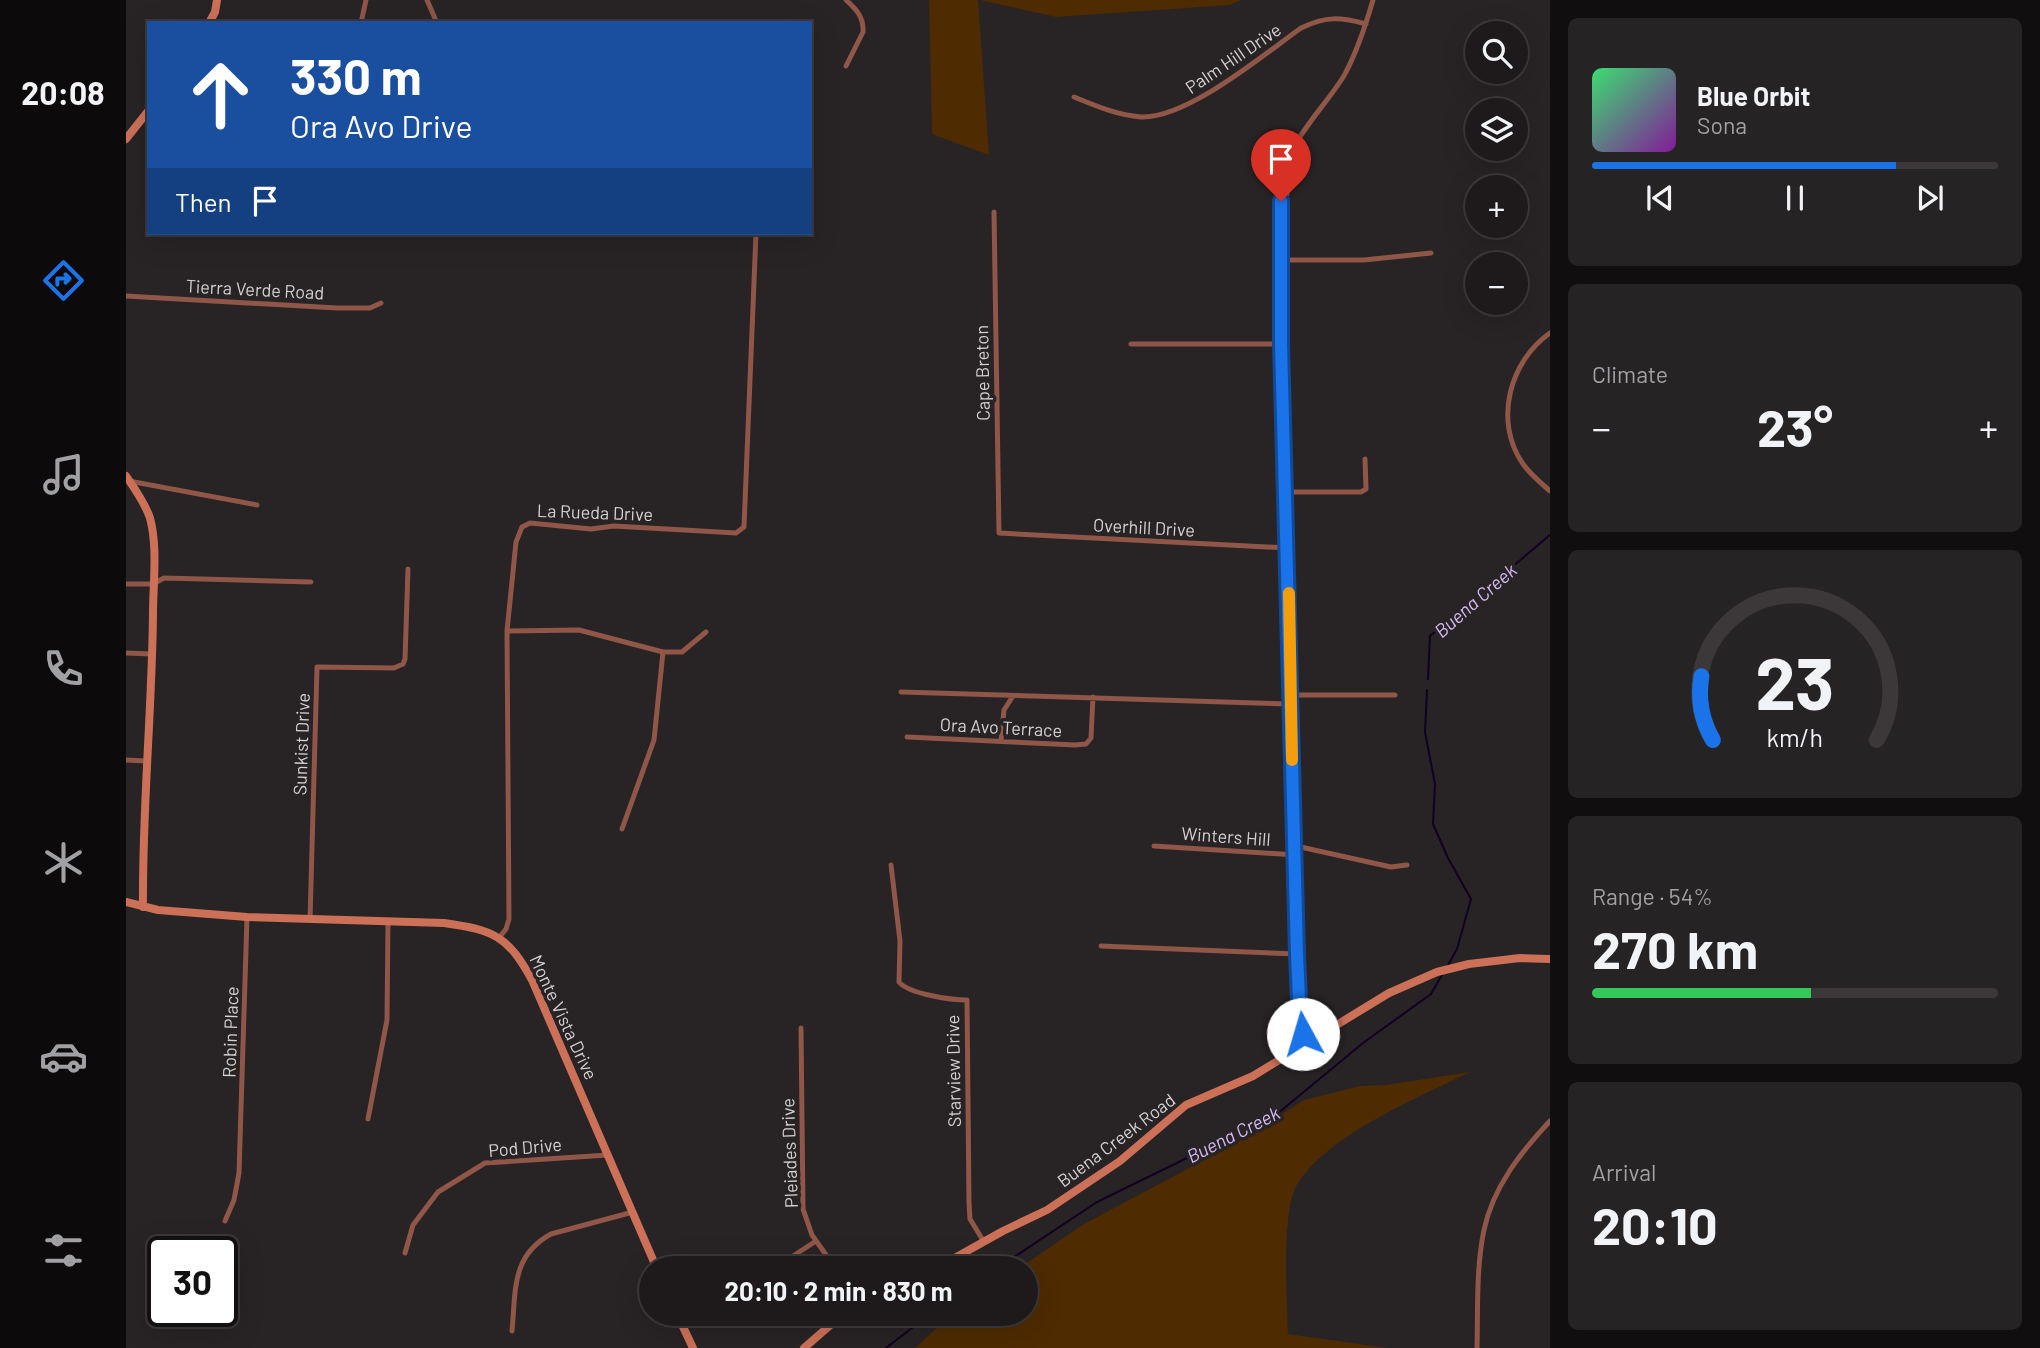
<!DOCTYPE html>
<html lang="en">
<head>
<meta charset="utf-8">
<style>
  :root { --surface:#1e1a1b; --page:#262324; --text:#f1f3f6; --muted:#a1a1a3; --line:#3c383a; --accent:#1a73e8 }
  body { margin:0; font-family:Barlow,sans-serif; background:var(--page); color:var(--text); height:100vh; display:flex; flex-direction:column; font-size:26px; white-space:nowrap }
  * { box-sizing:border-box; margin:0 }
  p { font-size:23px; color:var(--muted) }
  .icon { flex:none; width:38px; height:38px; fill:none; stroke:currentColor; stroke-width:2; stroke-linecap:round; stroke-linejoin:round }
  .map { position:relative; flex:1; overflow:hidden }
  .panel { display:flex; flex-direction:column; gap:18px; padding:18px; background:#100e0f; width:490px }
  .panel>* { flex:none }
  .guide { position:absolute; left:21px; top:21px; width:665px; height:214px; border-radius:0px; box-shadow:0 7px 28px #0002,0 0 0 2px var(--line); background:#1a4fa0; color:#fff; overflow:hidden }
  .controls { position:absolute; left:1339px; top:21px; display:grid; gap:14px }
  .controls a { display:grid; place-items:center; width:63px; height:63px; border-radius:50%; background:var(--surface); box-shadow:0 7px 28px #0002,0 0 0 2px var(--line); font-size:35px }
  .speed { position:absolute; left:21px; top:1236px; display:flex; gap:14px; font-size:35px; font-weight:700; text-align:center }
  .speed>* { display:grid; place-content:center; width:91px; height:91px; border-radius:50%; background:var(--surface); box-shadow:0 7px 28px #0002,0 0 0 2px var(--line); line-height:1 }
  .speed .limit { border:4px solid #111; border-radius:10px; background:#fff; color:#111 }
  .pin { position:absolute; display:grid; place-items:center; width:60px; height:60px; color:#fff; margin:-72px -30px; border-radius:50% 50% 50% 0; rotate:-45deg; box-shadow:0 0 7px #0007 }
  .pin .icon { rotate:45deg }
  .me { position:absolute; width:77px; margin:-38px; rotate:354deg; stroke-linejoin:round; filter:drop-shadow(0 0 5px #0008) }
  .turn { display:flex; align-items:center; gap:24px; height:147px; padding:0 28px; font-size:32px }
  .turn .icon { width:91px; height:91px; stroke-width:2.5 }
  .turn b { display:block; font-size:49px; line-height:60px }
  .then { display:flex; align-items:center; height:66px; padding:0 28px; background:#0003; gap:14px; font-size:26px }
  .big { font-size:52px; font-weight:700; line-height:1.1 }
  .panel .tile { flex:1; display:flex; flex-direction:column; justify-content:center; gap:10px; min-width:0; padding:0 24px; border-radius:10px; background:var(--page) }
  .panel .dial { align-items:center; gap:0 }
  .dial svg { height:182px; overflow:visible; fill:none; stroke:var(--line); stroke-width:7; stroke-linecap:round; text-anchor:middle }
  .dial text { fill:var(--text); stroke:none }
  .song { display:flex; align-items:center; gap:21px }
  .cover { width:84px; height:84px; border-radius:10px; background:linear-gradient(135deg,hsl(140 70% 55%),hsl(290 70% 35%)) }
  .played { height:7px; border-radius:4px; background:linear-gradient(90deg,var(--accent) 75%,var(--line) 75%) }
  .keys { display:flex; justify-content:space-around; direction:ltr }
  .heat { display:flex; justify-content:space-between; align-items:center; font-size:38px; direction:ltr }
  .charge { height:10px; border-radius:5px; background:linear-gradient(90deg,#34c759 54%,var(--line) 0) }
  .trip { position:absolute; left:513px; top:1256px; width:399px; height:70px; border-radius:35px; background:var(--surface); box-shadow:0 7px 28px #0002,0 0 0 2px var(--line); font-weight:700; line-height:70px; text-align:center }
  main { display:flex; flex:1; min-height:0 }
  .tabs { display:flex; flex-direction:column; width:126px; justify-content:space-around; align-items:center; background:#0c0a0b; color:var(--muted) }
  .tabs .icon { width:49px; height:49px }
  .tabs .current { color:var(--accent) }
  .tabs b { font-size:32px; color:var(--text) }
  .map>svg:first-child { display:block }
</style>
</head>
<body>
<main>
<nav class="tabs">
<b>20:08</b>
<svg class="icon current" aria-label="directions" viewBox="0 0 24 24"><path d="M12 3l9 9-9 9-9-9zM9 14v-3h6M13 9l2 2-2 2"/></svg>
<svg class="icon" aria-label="music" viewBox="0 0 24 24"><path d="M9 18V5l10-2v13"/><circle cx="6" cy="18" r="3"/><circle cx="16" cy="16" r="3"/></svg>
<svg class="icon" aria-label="phone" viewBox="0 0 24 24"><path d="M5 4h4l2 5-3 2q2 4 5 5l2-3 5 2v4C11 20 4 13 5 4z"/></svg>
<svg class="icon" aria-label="climate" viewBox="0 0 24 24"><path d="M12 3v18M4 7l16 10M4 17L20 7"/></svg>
<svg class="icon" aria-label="car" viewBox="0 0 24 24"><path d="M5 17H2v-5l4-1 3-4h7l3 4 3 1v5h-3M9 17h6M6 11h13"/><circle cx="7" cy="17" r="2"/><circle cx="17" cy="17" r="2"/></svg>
<svg class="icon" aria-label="filters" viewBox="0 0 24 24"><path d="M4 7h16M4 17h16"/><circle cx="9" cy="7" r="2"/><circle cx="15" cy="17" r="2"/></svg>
</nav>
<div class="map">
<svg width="1424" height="1348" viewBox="0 0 1424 1348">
  <rect width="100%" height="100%" fill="#282324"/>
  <path fill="#4e2b00" d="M803,0h49l11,155 -57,-21z
    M854,0h261l-11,5 -174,12z
    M1344,1072c-52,26 -142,62 -173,113 -16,27 -10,116 -9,149l100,14h-473l37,-34h74v-45h-8l66,-45 156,-83 64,-41 56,-14 26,-1z"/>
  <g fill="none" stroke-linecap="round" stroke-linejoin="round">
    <path stroke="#120122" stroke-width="2" d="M1302,679l2,-43 120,-101
      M1301,690l-2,42 10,52 -2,40 15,34 23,41 -14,50 -9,16
      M870,1269l101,-67 180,-88 86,-71 68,-49 12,-21
      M760,1348l44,-34"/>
    <path stroke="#905647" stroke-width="5" d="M301,0l10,23
      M235,23l5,-23
      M720,66l17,-34c1,-15 -7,-23 -17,-32
      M948,97c22,9 43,18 67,20 46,2 122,-62 160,-89 25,-12 39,-11 65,-4
      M868,212l5,321 289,15
      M1154,260h84l67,-7
      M0,296l211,12h33l11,-5
      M1424,333c-40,28 -57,88 -27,131 7,10 18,19 27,27
      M1005,344h150
      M3,481l128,24
      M1160,492h75l5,-3 -1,-30
      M0,584h27l11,-6 147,4
      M381,631l72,-1 84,22 -9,88 -32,89
      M537,652h19l24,-20
      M0,653l26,1
      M775,692l389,12
      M1165,695h104
      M781,737l168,8 11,-1 5,-6 2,-41
      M875,741l3,-31 9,-14
      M0,760l20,1
      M1028,846l142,9
      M1170,846l95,21 16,-2
      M765,865l9,76 -1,41c10,12 52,18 68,18l2,203 1,16 14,23
      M184,920l7,-253 77,1 9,-4 2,-5 3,-90
      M373,938l7,-9 3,-10 -2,-288 9,-89 6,-15 8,-4 61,6 23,-3 122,7 8,-6 12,-294
      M975,946l196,8
      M675,1028l2,181 9,26 24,34
      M1180,1045l-6,-23 -19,-678v-143l6,-7c-21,-33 45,-93 59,-122 12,-23 20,-48 27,-72
      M242,1119l19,-99 1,-98
      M99,1221l9,-21 5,-27 8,-256
      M279,1253l8,-28 25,-33 47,-29 123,-8
      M647,1269l43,-28
      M386,1331c4,-41 -1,-75 39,-97l82,-22
      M1351,1348c1,-39 -1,-80 7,-118 9,-43 37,-78 66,-109"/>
    <path stroke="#cc7058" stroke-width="8" d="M83,23l6,-11 2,-12
      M0,139l23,-29
      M0,476c9,13 19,27 24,42 8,30 3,65 3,96 -1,98 -11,195 -10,293
      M0,902l32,8 89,7 197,6c50,7 64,13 88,57l125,289
      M809,1269l68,-38 44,-21 73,-49 66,-56 67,-29 136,-83 48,-21 32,-8 51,-6 30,1
      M551,1314l16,34
      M678,1348l39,-34"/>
  </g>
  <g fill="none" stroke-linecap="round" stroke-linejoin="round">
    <g stroke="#114b97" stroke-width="18">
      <path id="route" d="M1155,201v143l16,610 3,68 3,12"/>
    </g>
    <use href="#route" stroke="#1a73e8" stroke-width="12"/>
    <path stroke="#f59e0b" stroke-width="12" d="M1163,593l3,167"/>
  </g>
  <g text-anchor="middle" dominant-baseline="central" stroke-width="7" stroke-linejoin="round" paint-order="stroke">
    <g font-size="18" fill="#d4d1d2" stroke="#282324">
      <text transform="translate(1107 58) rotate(-34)">Palm Hill Drive</text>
      <text transform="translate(129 289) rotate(3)">Tierra Verde Road</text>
      <text transform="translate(856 373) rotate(-91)">Cape Breton</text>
      <text transform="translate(469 512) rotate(2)">La Rueda Drive</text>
      <text transform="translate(1018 527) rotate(3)">Overhill Drive</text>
      <text transform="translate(875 727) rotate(3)">Ora Avo Terrace</text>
      <text transform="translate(175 744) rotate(-88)">Sunkist Drive</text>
      <text transform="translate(1100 836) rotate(4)">Winters Hill</text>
      <text transform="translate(438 1017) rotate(65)">Monte Vista Drive</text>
      <text transform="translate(104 1032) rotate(-88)">Robin Place</text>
      <text transform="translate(827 1071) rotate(-91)">Starview Drive</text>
      <text transform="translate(990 1140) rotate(-37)">Buena Creek Road</text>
      <text transform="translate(399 1147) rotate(-5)">Pod Drive</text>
      <text transform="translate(663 1153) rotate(-92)">Pleiades Drive</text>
    </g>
    <g font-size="19" font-style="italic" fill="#d7baf8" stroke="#282324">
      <text transform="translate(1349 600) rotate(-41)">Buena Creek</text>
      <text transform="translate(1107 1134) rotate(-27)">Buena Creek</text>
    </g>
  </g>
</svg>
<div class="controls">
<a><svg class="icon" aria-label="search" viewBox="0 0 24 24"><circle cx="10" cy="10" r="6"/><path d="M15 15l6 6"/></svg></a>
<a><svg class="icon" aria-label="layers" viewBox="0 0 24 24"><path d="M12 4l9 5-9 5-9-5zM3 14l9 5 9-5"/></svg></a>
<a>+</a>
<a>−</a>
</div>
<div class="speed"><div class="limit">30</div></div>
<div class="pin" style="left:1155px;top:201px;background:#d93025"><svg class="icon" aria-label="arrive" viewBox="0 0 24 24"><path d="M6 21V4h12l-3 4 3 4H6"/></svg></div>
<svg class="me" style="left:1177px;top:1034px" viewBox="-20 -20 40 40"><circle r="19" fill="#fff"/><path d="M0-13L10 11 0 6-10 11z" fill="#1a73e8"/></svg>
<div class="trip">20:10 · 2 min · 830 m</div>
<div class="guide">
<div class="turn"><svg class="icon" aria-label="ahead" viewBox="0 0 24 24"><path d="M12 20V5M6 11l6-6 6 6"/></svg><div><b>330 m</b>Ora Avo Drive</div></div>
<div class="then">Then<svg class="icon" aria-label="arrive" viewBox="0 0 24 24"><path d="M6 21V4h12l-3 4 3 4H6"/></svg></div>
</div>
</div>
<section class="panel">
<div class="tile">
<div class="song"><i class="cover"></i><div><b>Blue Orbit</b><p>Sona</p></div></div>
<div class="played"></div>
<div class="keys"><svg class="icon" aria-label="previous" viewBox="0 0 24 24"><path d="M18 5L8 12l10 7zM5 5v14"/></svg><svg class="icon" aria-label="pause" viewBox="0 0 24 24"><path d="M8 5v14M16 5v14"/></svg><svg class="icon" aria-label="next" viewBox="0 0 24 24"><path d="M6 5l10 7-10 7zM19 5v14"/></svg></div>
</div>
<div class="tile"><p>Climate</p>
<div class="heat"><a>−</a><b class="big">23°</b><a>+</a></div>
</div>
<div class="tile dial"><svg viewBox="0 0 100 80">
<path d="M14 69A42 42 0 1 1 86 69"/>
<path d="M14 69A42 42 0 0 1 9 41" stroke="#1a73e8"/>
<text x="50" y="56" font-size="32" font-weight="700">23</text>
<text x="50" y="72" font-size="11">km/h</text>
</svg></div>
<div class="tile"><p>Range · 54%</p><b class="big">270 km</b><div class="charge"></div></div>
<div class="tile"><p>Arrival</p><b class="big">20:10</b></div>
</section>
</main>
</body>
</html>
